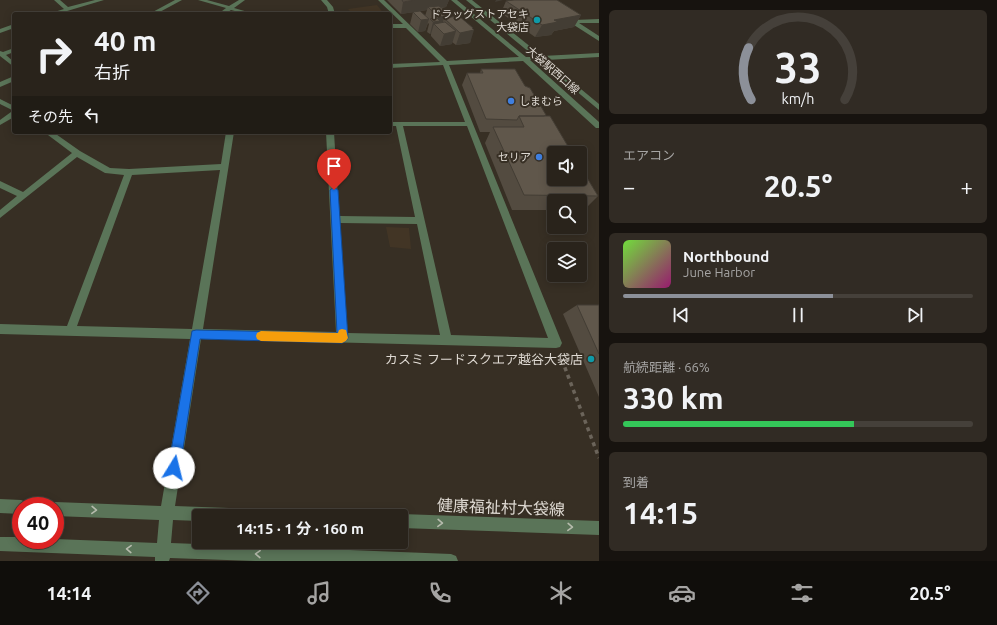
<!DOCTYPE html>
<html lang="ja">
<head>
<meta charset="utf-8">
<style>
  :root { --surface:#29231b; --page:#312b24; --text:#f1f3f6; --muted:#a5a4a3; --line:#45403a; --accent:#8c9099 }
  body { margin:0; font-family:Ubuntu,"Noto Sans JP",sans-serif; background:var(--page); color:var(--text); height:100vh; display:flex; flex-direction:column; font-size:15px; white-space:nowrap }
  * { box-sizing:border-box; margin:0 }
  p { font-size:13px; color:var(--muted) }
  .icon { flex:none; width:22px; height:22px; fill:none; stroke:currentColor; stroke-width:2; stroke-linecap:round; stroke-linejoin:round }
  .map { position:relative; flex:1; overflow:hidden }
  .sheet { display:flex; flex-direction:column; gap:10px; padding:10px; background:#17130f; width:398px }
  .sheet>* { flex:none }
  .hud { position:absolute; left:12px; top:12px; width:380px; height:122px; border-radius:4px; box-shadow:0 2px 10px #0003,0 0 0 1px var(--line); background:#29231b; color:var(--text); overflow:hidden }
  .controls { position:absolute; left:547px; top:146px; display:grid; gap:8px }
  .controls a { display:grid; place-items:center; width:40px; height:40px; border-radius:4px; background:var(--surface); box-shadow:0 2px 10px #0003,0 0 0 1px var(--line); font-size:20px }
  .speed { position:absolute; left:12px; top:497px; display:flex; gap:8px; font-size:20px; font-weight:700; text-align:center }
  .speed>* { display:grid; place-content:center; width:52px; height:52px; border-radius:50%; background:var(--surface); box-shadow:0 2px 10px #0003,0 0 0 1px var(--line); line-height:1 }
  .speed .limit { border:6px solid #d22; background:#fff; color:#111 }
  .pin { position:absolute; display:grid; place-items:center; width:34px; height:34px; color:#fff; margin:-41px -17px; border-radius:50% 50% 50% 0; rotate:-45deg; box-shadow:0 0 4px #0007 }
  .pin .icon { rotate:45deg }
  .me { position:absolute; width:44px; margin:-22px; rotate:9deg; stroke-linejoin:round; filter:drop-shadow(0 0 3px #0008) }
  .turn { display:flex; align-items:center; gap:14px; height:84px; padding:0 16px; font-size:18px }
  .turn .icon { width:52px; height:52px; stroke-width:2.5 }
  .turn b { display:block; font-size:28px; line-height:34px }
  .then { display:flex; align-items:center; height:38px; padding:0 16px; background:#0003; gap:8px; font-size:15px }
  .big { font-size:30px; font-weight:700; line-height:1.1 }
  .sheet .widget { flex:1; display:flex; flex-direction:column; justify-content:center; gap:6px; min-width:0; padding:0 14px; border-radius:6px; background:var(--page) }
  .sheet .dial { align-items:center; gap:0 }
  .dial svg { height:104px; overflow:visible; fill:none; stroke:var(--line); stroke-width:7; stroke-linecap:round; text-anchor:middle }
  .dial text { fill:var(--text); stroke:none }
  .song { display:flex; align-items:center; gap:12px }
  .cover { width:48px; height:48px; border-radius:6px; background:linear-gradient(135deg,hsl(100 70% 55%),hsl(320 70% 35%)) }
  .played { height:4px; border-radius:2px; background:linear-gradient(90deg,var(--accent) 60%,var(--line) 60%) }
  .keys { display:flex; justify-content:space-around; direction:ltr }
  .heat { display:flex; justify-content:space-between; align-items:center; font-size:22px; direction:ltr }
  .charge { height:6px; border-radius:3px; background:linear-gradient(90deg,#34c759 66%,var(--line) 0) }
  .trip { position:absolute; left:192px; top:509px; width:216px; height:40px; border-radius:4px; background:var(--surface); box-shadow:0 2px 10px #0003,0 0 0 1px var(--line); font-weight:700; line-height:40px; text-align:center }
  .tabs { display:flex; height:64px; justify-content:space-around; align-items:center; background:#100e0b; color:var(--muted) }
  .tabs .icon { width:28px; height:28px }
  .tabs .active { color:var(--accent) }
  .tabs b { font-size:18px; color:var(--text) }
  main { display:flex; flex:1; min-height:0 }
  .map>svg:first-child { display:block }
</style>
</head>
<body>
<main>
<div class="map">
<svg width="599" height="561" viewBox="0 0 599 561">
  <rect width="100%" height="100%" fill="#372f24"/>
  <path fill="#423525" d="M377,5l7,9h-31l-5,-5z
    M386,227l23,1 2,21 -21,-2z"/>
  <g fill="none" stroke-linecap="round" stroke-linejoin="round">
    <path stroke="#6b645a" stroke-width="2.5" stroke-dasharray="3 3" stroke-linecap="butt" d="M560,355l2,6"/>
    <path stroke="#6b645a" stroke-width="3.5" stroke-dasharray="4 4" stroke-linecap="butt" d="M562,360l37,98"/>
    <path fill="#5a7458" fill-rule="evenodd" d="M54,0h6l8,7 27,-7h9l-47,14h-9l16,-5z
      M175,0h7l-26,14h-7z
      M198,0h9l22,6 10,-6h6l-11,8 21,6h-9l-15,-4 -6,4h-7l8,-6z
      M321,0h6l6,7 2,7h-6l-2,-7z
      M378,0h6l63,61 72,-4 -68,-57h6l69,57h9l-69,-57h6l70,56 57,-3v4l-53,3 53,44v6l-60,-50h-9l69,62v6h-3l-73,-67 -74,4 113,278 -2,4 -4,1 -355,-9 -26,167 83,3 5,2 2,5h-66v5l-26,-1 -2,23 280,11 5,2 2,5h-203l-85,-3 -1,3h-14v-4l-155,-6v-14h21v3h34v-1l102,4 2,-23 -104,-4v-10h-6l6,-4 106,4 29,-167 -190,-5v-10l67,2 57,-151 -19,-2 -28,-16 -77,61v-8l17,-14 -17,-8v-7l23,11 49,-39 -28,-21h9l27,19 30,17 19,1 92,-5 5,-32h8l-31,197 133,3 -10,-200h8l5,84 76,1 -19,-91h-6v-4h75l-22,-57 -53,3v-4l50,-2 -34,-34h-16v-4h13zM403,126h64l81,212 -97,-3zM220,170l-28,159 -115,-3 55,-151zM340,223l77,1 23,111 -93,-2z
      M565,15l9,5 25,-1v4h-20l20,13v5l-36,-23 -1,-1z
      M14,24v4l-14,5v-4z
      M14,48v4l-8,3 8,7v5l-14,-11v-5l3,1z
      M14,76v5l-14,6v-5z
      M0,99l14,7v5l-14,-7z
      M11,112h3v5l-14,8v-5z
      M0,499l21,1 5,2 2,4h-7v8l-21,-1z
      M401,514l198,7v14l-198,-7v-12h-5z"/>
  </g>
  <path fill="#534b40" d="M387,0h62l-3,7 -4,1 8,9 23,11 -3,15 -14,2 -4,-3v2l-12,2 -9,-10v-2h-1l-3,-2 2,-8 -1,-1 -3,8 -7,1 -8,-8 3,-12 12,4 2,-6 -26,4z
    M506,1l75,14 -7,12 -20,4 -3,4 -16,2 -34,-24z
    M481,69l44,17 73,110 -15,15h-3v-10h-26v9h-42l-27,-67 5,-11h-10l-18,-47 5,-12h13z
    M577,305h22v92l-36,-83z"/>
  <path fill="#433d34" d="M415,0h34l-3,7 -16,2 -2,-2 -1,3 -26,4 2,-12z
    M496,0h7l-8,2z
    M451,15l-2,8 -5,-5 -3,11 -7,-5 -3,10h-1l3,-12 4,-1 1,-4z
    M581,15l-7,12 -20,4 -3,4 -16,2 7,-12 12,-5z
    M429,19l-4,12 -7,1 3,-12z
    M472,28h1l-1,3 2,-1 -4,13 -14,2 4,-12z
    M456,31l-4,13 -12,2 4,-12z"/>
  <path fill="#60574b" stroke="#433d34" d="M402,0h13l-12,2z
    M514,0h43l24,15 -27,5 4,2 -16,3 -36,-24z
    M439,6l12,9 -13,2 -10,-10z
    M420,11l9,8 -8,1 -8,-8z
    M459,16l14,12h-1l2,2 -14,3 -16,-15z
    M437,18l3,3 -7,1 -3,-3z
    M445,22l11,9 -12,3 -10,-10z
    M481,69h34l10,17 5,2 16,27 -2,1h-25l-2,4 -31,-1 -19,-46h16z
    M519,116h31l22,37h-18v26h26v-13l18,30 -74,-1 -31,-68h31z
    M577,305h22v49z"/>
  <defs><path id="oneway-chevron" d="M-2-3.5L2.5 0L-2 3.5" fill="none" stroke-width="1.6" stroke-linecap="round" stroke-linejoin="round"/></defs>
  <g stroke="#b6bbad">
    <use href="#oneway-chevron" transform="translate(94 510) rotate(2)"/>
    <use href="#oneway-chevron" transform="translate(440 523) rotate(2)"/>
    <use href="#oneway-chevron" transform="translate(570 527) rotate(2)"/>
    <use href="#oneway-chevron" transform="translate(129 549) rotate(-178)"/>
    <use href="#oneway-chevron" transform="translate(258 554) rotate(-178)"/>
  </g>
  <path fill="#1a73e8" stroke="#114b97" d="M334,187l4,3 10,148 -2,3 -4,2 -142,-4 -20,129 -2,4 -4,2 -4,-2 -2,-4 24,-137 4,-1 141,3 -7,-143z"/>
  <path fill="#f59e0b" d="M342,329l4,1 2,8 -2,3 -4,2 -81,-2 -4,-2 -1,-3 1,-3 4,-2 77,2 1,-3z"/>
  <g fill="#0f9aa8" stroke="#372f24" stroke-width="1.5">
    <circle cx="537" cy="20" r="4"/>
    <circle cx="591" cy="359" r="4"/>
  </g>
  <g fill="#3f7fe0" stroke="#372f24" stroke-width="1.5">
    <circle cx="511" cy="101" r="4"/>
    <circle cx="539" cy="157" r="4"/>
  </g>
  <g text-anchor="middle" dominant-baseline="central" stroke-width="4" stroke-linejoin="round" paint-order="stroke">
    <g font-size="11" fill="#ded9d2" stroke="#372f24" text-anchor="end">
      <text x="529" y="14">ドラッグストアセキ<tspan x="529" dy="13">大袋店</tspan></text>
      <text x="519" y="101" text-anchor="start">しまむら</text>
      <text x="531" y="157">セリア</text>
    </g>
    <g font-size="11" fill="#ded9d2" stroke="#372f24">
      <text transform="translate(553 70) rotate(41)">大袋駅西口線</text>
    </g>
    <g font-size="13" fill="#ded9d2" stroke="#372f24" text-anchor="end">
      <text x="583" y="359">カスミ フードスクエア越谷大袋店</text>
    </g>
    <g font-size="16" fill="#ded9d2" stroke="#372f24">
      <text transform="translate(501 507) rotate(2)">健康福祉村大袋線</text>
    </g>
  </g>
</svg>
<div class="controls">
<a><svg class="icon" aria-label="sound" viewBox="0 0 24 24"><path d="M4 9h4l5-4v14l-5-4H4zM17 9q2 3 0 6"/></svg></a>
<a><svg class="icon" aria-label="search" viewBox="0 0 24 24"><circle cx="10" cy="10" r="6"/><path d="M15 15l6 6"/></svg></a>
<a><svg class="icon" aria-label="layers" viewBox="0 0 24 24"><path d="M12 4l9 5-9 5-9-5zM3 14l9 5 9-5"/></svg></a>
</div>
<div class="speed"><div class="limit">40</div></div>
<div class="pin" style="left:334px;top:190px;background:#d93025"><svg class="icon" aria-label="arrive" viewBox="0 0 24 24"><path d="M6 21V4h12l-3 4 3 4H6"/></svg></div>
<svg class="me" style="left:174px;top:468px" viewBox="-20 -20 40 40"><circle r="19" fill="#fff"/><path d="M0-13L10 11 0 6-10 11z" fill="#1a73e8"/></svg>
<div class="trip">14:15 · 1 分 · 160 m</div>
<div class="hud">
<div class="turn"><svg class="icon" aria-label="right" viewBox="0 0 24 24"><path d="M7 20v-9h11M14 6l5 5-5 5"/></svg><div><b>40 m</b>右折</div></div>
<div class="then">その先<svg class="icon" aria-label="left" viewBox="0 0 24 24"><path d="M17 20v-9H6M10 6l-5 5 5 5"/></svg></div>
</div>
</div>
<section class="sheet">
<div class="widget dial"><svg viewBox="0 0 100 80">
<path d="M14 69A42 42 0 1 1 86 69"/>
<path d="M14 69A42 42 0 0 1 12 29" stroke="#8c9099"/>
<text x="50" y="56" font-size="32" font-weight="700">33</text>
<text x="50" y="72" font-size="11">km/h</text>
</svg></div>
<div class="widget"><p>エアコン</p>
<div class="heat"><a>−</a><b class="big">20.5°</b><a>+</a></div>
</div>
<div class="widget">
<div class="song"><i class="cover"></i><div><b>Northbound</b><p>June Harbor</p></div></div>
<div class="played"></div>
<div class="keys"><svg class="icon" aria-label="previous" viewBox="0 0 24 24"><path d="M18 5L8 12l10 7zM5 5v14"/></svg><svg class="icon" aria-label="pause" viewBox="0 0 24 24"><path d="M8 5v14M16 5v14"/></svg><svg class="icon" aria-label="next" viewBox="0 0 24 24"><path d="M6 5l10 7-10 7zM19 5v14"/></svg></div>
</div>
<div class="widget"><p>航続距離 · 66%</p><b class="big">330 km</b><div class="charge"></div></div>
<div class="widget"><p>到着</p><b class="big">14:15</b></div>
</section>
</main>
<nav class="tabs">
<b>14:14</b>
<svg class="icon active" aria-label="directions" viewBox="0 0 24 24"><path d="M12 3l9 9-9 9-9-9zM9 14v-3h6M13 9l2 2-2 2"/></svg>
<svg class="icon" aria-label="music" viewBox="0 0 24 24"><path d="M9 18V5l10-2v13"/><circle cx="6" cy="18" r="3"/><circle cx="16" cy="16" r="3"/></svg>
<svg class="icon" aria-label="phone" viewBox="0 0 24 24"><path d="M5 4h4l2 5-3 2q2 4 5 5l2-3 5 2v4C11 20 4 13 5 4z"/></svg>
<svg class="icon" aria-label="climate" viewBox="0 0 24 24"><path d="M12 3v18M4 7l16 10M4 17L20 7"/></svg>
<svg class="icon" aria-label="car" viewBox="0 0 24 24"><path d="M5 17H2v-5l4-1 3-4h7l3 4 3 1v5h-3M9 17h6M6 11h13"/><circle cx="7" cy="17" r="2"/><circle cx="17" cy="17" r="2"/></svg>
<svg class="icon" aria-label="filters" viewBox="0 0 24 24"><path d="M4 7h16M4 17h16"/><circle cx="9" cy="7" r="2"/><circle cx="15" cy="17" r="2"/></svg>
<b>20.5°</b>
</nav>
</body>
</html>
